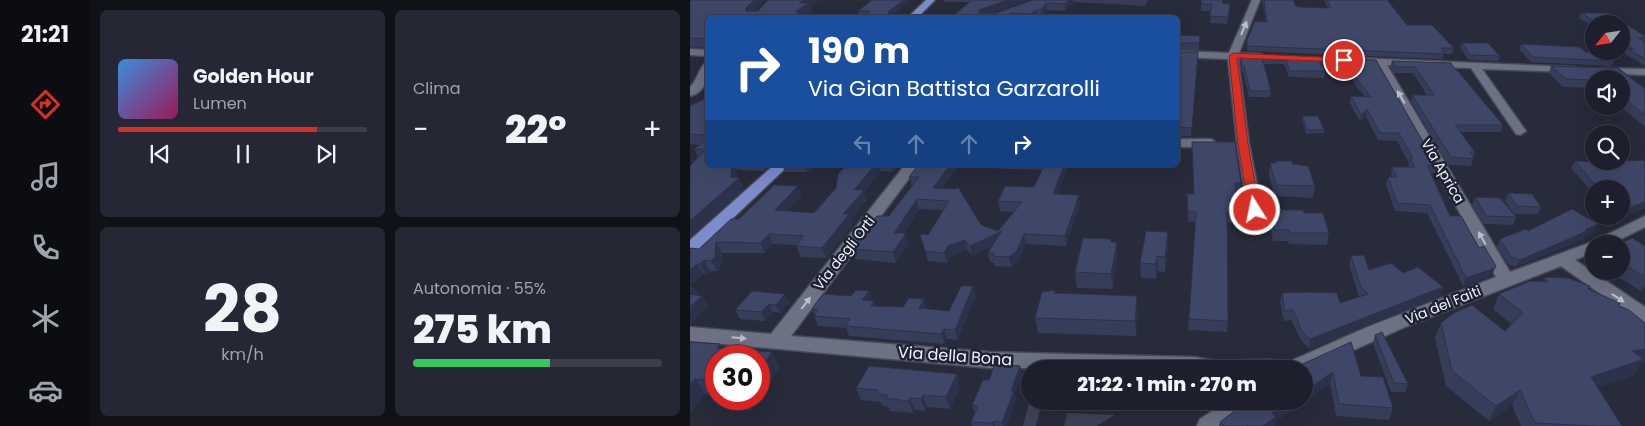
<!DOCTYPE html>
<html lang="it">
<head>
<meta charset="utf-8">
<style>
  :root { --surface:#1d202c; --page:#252834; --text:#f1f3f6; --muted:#a0a3a9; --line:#3b3e48; --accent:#d93025 }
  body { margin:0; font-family:Poppins,sans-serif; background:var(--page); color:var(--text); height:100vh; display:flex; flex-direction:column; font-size:19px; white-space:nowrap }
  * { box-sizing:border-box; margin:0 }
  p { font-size:16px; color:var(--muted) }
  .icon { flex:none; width:28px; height:28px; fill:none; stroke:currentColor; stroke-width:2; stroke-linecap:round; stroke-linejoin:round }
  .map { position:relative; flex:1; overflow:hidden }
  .side { display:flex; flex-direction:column; gap:10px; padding:10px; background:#101218; width:600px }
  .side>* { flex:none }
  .banner { position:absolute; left:15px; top:15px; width:475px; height:152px; border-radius:8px; box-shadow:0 5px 20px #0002,0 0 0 1px var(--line); background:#1a4fa0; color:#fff; overflow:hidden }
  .needle { width:32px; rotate:240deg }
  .tools { position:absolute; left:895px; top:15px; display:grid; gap:10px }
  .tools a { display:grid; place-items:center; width:45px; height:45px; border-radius:50%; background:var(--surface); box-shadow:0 5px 20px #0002,0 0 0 1px var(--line); font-size:25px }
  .speed { position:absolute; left:15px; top:345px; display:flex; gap:10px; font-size:25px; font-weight:700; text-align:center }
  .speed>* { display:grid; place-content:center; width:65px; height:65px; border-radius:50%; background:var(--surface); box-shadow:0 5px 20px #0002,0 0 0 1px var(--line); line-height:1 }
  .speed .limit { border:8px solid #d22; background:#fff; color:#111 }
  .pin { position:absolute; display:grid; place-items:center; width:42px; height:42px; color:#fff; margin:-21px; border:2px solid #fff; border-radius:50%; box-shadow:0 1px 5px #0007 }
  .me { position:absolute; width:55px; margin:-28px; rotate:350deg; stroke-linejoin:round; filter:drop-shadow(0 0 4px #0008) }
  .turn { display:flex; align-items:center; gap:18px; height:105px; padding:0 20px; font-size:22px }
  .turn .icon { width:65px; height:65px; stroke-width:2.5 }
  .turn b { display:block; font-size:35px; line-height:42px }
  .lanes { display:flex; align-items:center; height:48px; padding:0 20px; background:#0003; justify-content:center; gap:25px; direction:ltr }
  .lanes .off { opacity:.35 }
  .big { font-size:38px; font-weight:800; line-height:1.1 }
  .side .widget { flex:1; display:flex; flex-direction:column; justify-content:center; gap:8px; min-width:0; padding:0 18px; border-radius:8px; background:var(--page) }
  .side .dial { align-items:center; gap:0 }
  .dial b { font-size:65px; line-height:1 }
  .song { display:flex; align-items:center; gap:15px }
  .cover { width:60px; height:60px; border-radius:8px; background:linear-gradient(135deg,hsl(210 70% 55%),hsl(330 70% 35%)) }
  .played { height:5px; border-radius:2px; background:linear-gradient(90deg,var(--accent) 80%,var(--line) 80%) }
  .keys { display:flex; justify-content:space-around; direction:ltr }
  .heat { display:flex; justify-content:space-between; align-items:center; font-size:28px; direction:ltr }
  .charge { height:8px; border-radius:4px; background:linear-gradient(90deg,#34c759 55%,var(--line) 0) }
  .side .tiles { flex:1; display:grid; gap:10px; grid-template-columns:repeat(2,1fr) }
  .trip { position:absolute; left:331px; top:360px; width:292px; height:50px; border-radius:25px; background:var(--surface); box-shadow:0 5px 20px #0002,0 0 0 1px var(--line); font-weight:800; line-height:50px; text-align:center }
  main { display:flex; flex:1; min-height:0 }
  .tabs { display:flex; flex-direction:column; width:90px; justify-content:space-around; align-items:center; background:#0c0d12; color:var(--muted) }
  .tabs .icon { width:35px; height:35px }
  .tabs .active { color:var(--accent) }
  .tabs b { font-size:22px; color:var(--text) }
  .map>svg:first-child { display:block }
</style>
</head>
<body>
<main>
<nav class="tabs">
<b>21:21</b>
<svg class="icon active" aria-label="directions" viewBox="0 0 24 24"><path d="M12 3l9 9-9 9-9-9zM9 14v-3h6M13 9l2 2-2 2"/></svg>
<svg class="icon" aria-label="music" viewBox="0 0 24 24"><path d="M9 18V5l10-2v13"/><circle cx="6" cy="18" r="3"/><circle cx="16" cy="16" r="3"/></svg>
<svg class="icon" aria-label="phone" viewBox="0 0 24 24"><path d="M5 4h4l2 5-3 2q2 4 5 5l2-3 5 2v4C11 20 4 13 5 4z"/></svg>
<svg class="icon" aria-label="climate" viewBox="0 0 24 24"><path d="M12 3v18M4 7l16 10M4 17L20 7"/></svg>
<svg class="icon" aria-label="car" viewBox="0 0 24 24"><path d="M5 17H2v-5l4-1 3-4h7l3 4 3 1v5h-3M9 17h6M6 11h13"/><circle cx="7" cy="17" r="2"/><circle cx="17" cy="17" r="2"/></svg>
</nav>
<section class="side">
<div class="tiles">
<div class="widget">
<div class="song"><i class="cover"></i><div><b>Golden Hour</b><p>Lumen</p></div></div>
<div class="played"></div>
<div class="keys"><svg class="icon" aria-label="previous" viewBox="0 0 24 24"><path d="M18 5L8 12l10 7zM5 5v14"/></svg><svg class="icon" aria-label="pause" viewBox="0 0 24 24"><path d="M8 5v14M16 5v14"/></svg><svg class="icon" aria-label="next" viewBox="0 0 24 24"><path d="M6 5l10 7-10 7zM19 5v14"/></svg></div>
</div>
<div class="widget"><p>Clima</p>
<div class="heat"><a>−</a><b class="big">22°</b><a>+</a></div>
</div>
<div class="widget dial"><b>28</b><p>km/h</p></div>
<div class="widget"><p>Autonomia · 55%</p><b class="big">275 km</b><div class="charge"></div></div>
</div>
</section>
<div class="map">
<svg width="955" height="426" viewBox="0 0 955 426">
  <rect width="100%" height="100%" fill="#272b3a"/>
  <path fill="#3d4255" d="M583,358c-3,14 -17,11 -29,11l-11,-10z
    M340,399v2h12l-6,25h-13z
    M377,413l48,2 -19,11h-32z"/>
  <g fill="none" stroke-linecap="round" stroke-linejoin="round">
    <g stroke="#464a56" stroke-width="3">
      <path id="minor" d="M562,0h8l-21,53 22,1 5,3 -5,3 -23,-1 11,84 13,67 -2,3h-10l-2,-3 -11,-67 -9,-84 -50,-2v-6l51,2z
        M0,49l18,1v6l-18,-1z
        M667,58l218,9 1,2 -1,2 -4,1 -89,-3 44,62 -6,4 -4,-1 -45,-66 -84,-3 123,207 82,-30 53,-26v11l-34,17h-17v8l-19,8 70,47v16l-6,-2 -78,-55 -156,61 -100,45v-3h-22l3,-6 79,-35 131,-51 -120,-212 -23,-2 -1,-2z
        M18,61c0,15 -1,31 -18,35v-9c8,-7 9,-21 18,-26z
        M912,68l43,1v6l-47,-2 -1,-2 1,-2z
        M488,139h33l6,4 -6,4h-33z
        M215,165h14l-128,171 199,16 205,5 32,6 3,6 -240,-1 -300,-27v-14l81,7z
        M538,401h27l-3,6 -27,19h-28l3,-7z"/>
    </g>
    <g stroke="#464a56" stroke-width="3">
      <path id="major" d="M236,0h9l-18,18h-10z
        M84,165h15l-93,88 -6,1v-14z"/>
    </g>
    <use href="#minor" fill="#6c7183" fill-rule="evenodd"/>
    <use href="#major" fill="#7c8bca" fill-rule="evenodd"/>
  </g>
  <path fill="#363d59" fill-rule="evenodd" d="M0,0l65,11h3l10,-11h51l-9,6 2,6 -9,6h-95v30l-18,-1z
    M182,0l19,16h-31l-2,-5z
    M254,0h84l-38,13h6l37,-13h115l-3,6 -71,-4 -9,9 -18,-1 -5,7 -5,-1 -1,2h-85l18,-16h-25z
    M511,0h22v3l6,8 -2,13 -17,-1 1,-12h-10z
    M572,0h31l3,6 3,1 29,1 -4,-8h63l20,25 47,23 -2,6h-8l-1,5 -196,-8v-11l19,-18z
    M891,13h28l16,13h4l16,10v30l-20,-12 1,-2 -5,-3v-25h-27v3l-15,-9z
    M488,35l22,1 -1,14h-21v2l20,8 -7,76h-13z
    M772,43l38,13 -2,5 -29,-1 -9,-12z
    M831,44l65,8 31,6 -6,8 -80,-4 -12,-13z
    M551,55l135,5 61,106 -2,7h-4l19,43 46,50 -5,10 -28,10 -36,-73 -32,-2 -9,-27 2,-7h4l-1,-3 1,-7h17v-4l-12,-22 -19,-1 -12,-24 -6,6 -10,-19 1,-7 14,1 -9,-11 -9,-18 -25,-2 3,5 -1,7 -35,-1 -5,-13h-20l7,27 -1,6h-21l-6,-25h-1l-2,-11z
    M702,61l63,8 48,56 -2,7h-41l15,20 -4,14 -23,-1 -37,-64 1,-6h15l-14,-22h-19l-4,-6z
    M861,66l67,2 27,21v38l-25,-21h1v-27h-27v9l-31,-1 -14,-14z
    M18,97v68h64l-7,6 -28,-1v8h2l5,11 -54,49v-72l8,-9 -4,-8 5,-4 -9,-1v-38z
    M612,116l22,14v3l-18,1 -4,-15z
    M502,142l49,41 -1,10h-4l2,20 -1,10 -10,-1 1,99 -1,11 -39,-2 8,-108h-8l-1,-28h7z
    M585,161l18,3 22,22 -2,12 -39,-2 -5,-22 1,-11h5z
    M885,161l36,1h34v46l-31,12 -4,-4h11v-27h-27v15l-4,-3 1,-2 -4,-3 3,-6 -19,-22z
    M92,165h38l-2,2h-4l-6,5h-23z
    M161,165h48l-7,7 -11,-1 -17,21 3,8 -16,19 2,5 -27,34 -25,-1 -5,-11 1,-1 -24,-1 -8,9h-43l-1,14 -4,4h-7l-4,4 -3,-1 -13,12 19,20 -18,17h-1v-74h9l40,-30 63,-23 -14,15 26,2 22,-25 13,-20z
    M228,165h151l-12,29 23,11 -14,41 -40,-2 -8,18 -7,5 -16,-1 -1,-3 -4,-1 -2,-10 3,-5 -19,9 -5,-6 -16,6 -4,7 -19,-2 -8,-27 8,1 15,-25 -24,-1 -15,24 5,10 -13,20 -41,-4 -4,-10 38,-33 23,-30 -3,-9zM268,167l84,3 -8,17 -36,14 2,10 14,1 -16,19 -17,-6 -39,-37z
    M818,193l33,14 -3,7h-24l-9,-13z
    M785,197l41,20 -3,8 -29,-1 -12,-19z
    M591,210l23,3 25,20 -2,12 -38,-1 -1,-3h-15l-3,-18 1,-11h9z
    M838,231h66l-9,5 -1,3 -68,28 -8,-3 -11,-17 3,-8z
    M931,244l24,2v43l-4,2 -28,-17 -5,1 -7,-4h20z
    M478,247l-3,25 -7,-1 -2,8 -15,-1 -1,-15z
    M428,256l-5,33 -36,-1 -2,-16z
    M661,256l18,14 34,3 40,14 -3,10 -131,52 -8,-9 -10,-20 -7,1 -4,-19 2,-9 58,10 19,-6 -10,-32z
    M855,277l43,12 31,17 23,57 -8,12 -37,12 25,39h-101l-9,-21 -23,16 -43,-35 -11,-48 6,-15 64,8 6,-7 -18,-15 6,-15 44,-12z
    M62,291l37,11 -9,11 -7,-1 -8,9 -25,-2 -5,-9z
    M179,291l3,10h2l2,5 27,1 21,-8 3,10 22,2 27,-15 -18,44 -11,-1 -3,5 -95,-8 -3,-8 -28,-2 -4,-10v-1l-2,-6z
    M365,293l83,19 -2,24 -98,-3 -3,-15z
    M685,335l33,49 -3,8h-14l-18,-49z
    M0,342l30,2 3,5 49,3 8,16 -21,30v-42h-43v42l-1,-3 -10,-1 -15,19z
    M661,342l10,34 32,32 -4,12 -53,-4 -6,-32 -55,38v4h-56l1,-4z
    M332,374l-7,20 1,6 -10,26h-34l-1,-4 4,-8 -3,-9 17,-25z
    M270,387l-10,22 -23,-2 -2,4 -10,-1 -2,3 -23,-2 -1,-4 -6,-1 -2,-4 -20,-2 -5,-12z
    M27,399h42l-8,11 -29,-3z"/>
  <path fill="#2c3249" d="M64,0h10l-14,17 -4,-6v-3z
    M114,0h15l-9,6 2,6 -9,6h-11l3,-6 4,-9z
    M214,0h7l-20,16v2h-7l4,-6z
    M318,0h20l-48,16 -1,-3v-3z
    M379,0h4l1,2 -9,9v-7z
    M356,3l1,7 -5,7 -1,-7z
    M346,10l1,6 -1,2h-4l-1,-4z
    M929,53l-2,5 -6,8 2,-5z
    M677,109l-1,7 -6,6 1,-7z
    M42,165h3l2,5v9l2,-1 5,11 -54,49v-17l41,-44z
    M72,165h10l-7,6z
    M115,165h8l1,2 -6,5z
    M185,165h4l2,6 -17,21 3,8 -16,19 2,5 -27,34 -4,-10 21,-34 11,-24z
    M200,165h9l-7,7z
    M260,165h8v2l-22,30 -3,-9z
    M374,165h5l-15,38 -1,-9z
    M108,186l4,10 -23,24 -4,-10z
    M389,195l1,10 -14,41 -1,-10z
    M227,199l2,10 -21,34 -4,-10z
    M955,202v6l-31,12 2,-4h5v-5z
    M908,224l-4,7 -9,5 -1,3 -68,28 4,-7z
    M312,231l2,10 -32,15 -2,-10z
    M478,232v15l-3,25v-15z
    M216,233l3,10 -13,20 -3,-11z
    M79,234l4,10 -8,9 -5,-10z
    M334,234l2,10 -8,18 -7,5 -2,-10z
    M275,240l2,10 -16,6 -4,7 -3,-10 4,-7z
    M26,242l6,11 -1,14 -4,4 -6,-10z
    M427,242l1,14 -5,33 -2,-15z
    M467,256l1,15 -2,8v-15z
    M14,260l6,11 -4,4 -6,-11z
    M7,264l6,10 -13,12v-16z
    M805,268l-4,8 -28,10 3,-8z
    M921,271h3l-1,3 -5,1z
    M955,284v5l-4,2z
    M4,286l6,11 -10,4v-11z
    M283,286l3,10 -18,44 -3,-10z
    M753,287l-3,10 -131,52 1,-10z
    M179,291l3,9 -6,10 -4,-10z
    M95,294l4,8 -9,11 -4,-8z
    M12,296l7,10 -18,17 -1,-1v-15z
    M447,296l1,16 -2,24 -1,-15z
    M234,299l3,9 -5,10 -3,-10z
    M184,301l4,10 -7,-5z
    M79,304l4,8 -8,9 -4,-9z
    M254,329l3,10 -3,5 -3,-10z
    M30,344l7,12 -10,-8z
    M955,349v13l-3,1 -8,12 -52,17 9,-15 41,-26z
    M82,352l8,16 -21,30v-27z
    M330,366l2,8 -7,20 1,6 -10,26h-3l-1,-4 9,-31z
    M643,372l-3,12 -55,38v4h-12l9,-13 18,-12h15v-10z
    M267,374l3,13 -10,22 -4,-12z
    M5,379l10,15 -15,19v-28z
    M830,390l-8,15 -23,16 7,-15z
    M233,395l4,12 -2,4 -4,-12z
    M220,398l5,12 -2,3 -5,-12z
    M54,399h15l-8,11z
    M304,421l1,5h-2l-1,-3z"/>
  <path fill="#3f4768" stroke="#2c3249" d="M0,0h64l-8,8v3h12l10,-11h36l-5,3h10l-14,9h5l-8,6h-84v21l-18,-1z
    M182,0h32l-16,12h2l-6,6h-22l8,-7h-12z
    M282,0h36l-29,10v3h17l37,-13h36l-4,4 -19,-1 -5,7h-5l-5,4 -21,-1 -3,5h-56z
    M511,0h22l-1,3 8,1 -2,13 -18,-1 2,-12h-10z
    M574,0h29l3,6 3,1 32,1 -4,-8h60l20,25h25l22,23h-13l3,6 -197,-8v-6l8,-19 12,1z
    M891,13h28l16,13h4l16,10v2h-7l7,4v17l-17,-10h5l-12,-7v-18h-22z
    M488,35l22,1 -1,7h-21z
    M772,43h26l12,13 -30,-1z
    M831,44l59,3 6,5 33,1 -6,8 -80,-4z
    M488,49v3h20l-6,76 -14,-1z
    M551,55l135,5 61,106 -10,-1 23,51h11l18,32 5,-2 12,20 -1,2 -29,10 -36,-73 -33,-2 -9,-26h9l-5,-10h23l-5,-9h3l-14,-25h-19l-13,-24 -6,6 -10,-19 20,1 -14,-18 -9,-17 -30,-2 7,11h-35l-5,-13h-23l9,33h-21l-6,-25h-2z
    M702,61l59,2 4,6 2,1 46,55h-48l20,27h-5l4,7 -23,-2 -39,-62h22l-19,-28h-20z
    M861,66l67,2 27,21v26l-24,-19v-17h-27v1l-28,-1z
    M18,97v38l-18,-1v-28z
    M612,116h16l6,14h-17z
    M18,138v27h24l-1,12 8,1 -49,43v-55l16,-17h-12z
    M502,142h43l6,41h-6l3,30 -11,-1 1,109 -39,-2 7,-107h-8l-1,-18h7z
    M953,160l2,2v40l-24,9v-22h-27v2l-4,-2 8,-1 -23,-27 36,1z
    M585,161h16l2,3 15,2 7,20 -39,-1 -6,-22h6z
    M161,165h24l-21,25h10l-21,24h6l-27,34 -26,-2 8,-10 -35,-2 -9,9 -44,-1 -1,15 -4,4 -7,-1 -4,4h-3l-7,6v-21l1,-1 8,1 32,-30h8l35,-34 24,1 -23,24 39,3 22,-25 2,-14 6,-6h5z
    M228,165h32l-17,23 23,1 2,-2 23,38 17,6 24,-29 -24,-1 7,-15 29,1 10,-22h20l-11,29 26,1 -14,41 -41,-2 -7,17 -8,6 -16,-1 1,-3 -6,-1 14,-21 -32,15 -5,-6 -17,6 -4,7 -19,-2 -5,-17 8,1 21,-34 -32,-2 -23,34h12l-13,19 -42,-3 26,-33h12l30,-39h-10z
    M818,193l24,1 9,13 -24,-1z
    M785,197l25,1 16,19 -30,-1z
    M882,209l26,15 -13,6 2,1 -67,29 -9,-3 -11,-18 26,-10 2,2z
    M591,210h22l1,3h19l6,20h-38l-1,-3h-16l-3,-18h10z
    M456,231l22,1 -3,25 -8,-1 -1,8 -16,-1z
    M393,238l28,1v3h6l-6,32 -36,-2z
    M942,238l13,8v31l-24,-14v-19h-1z
    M674,255l5,15 22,-7 12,10 15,-6 25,20 -133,52 -8,-8 -9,-21 -8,1 -3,-18 23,-1 32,1 3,10 28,-9 -7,-7 -10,-31z
    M855,277l23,1 22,8 -2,3 32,14 -1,3 10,4 16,13v26l-13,2 12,8 -53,18 31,49h-24l-63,-3 -15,-33 -24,16 -44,-35 -11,-48 13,-10 18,-8 33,26 18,-18 -24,-19 31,-13 18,1z
    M271,286h12l-18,44 -11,-1 -3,5 -96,-8 5,-7 -36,-3 4,-6 -6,-1 11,-15 28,2 5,-6 13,1 -7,9 12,1 -3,5 32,1 6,-9 15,1 -5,9 30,3z
    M365,290l-1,3 83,3 -2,25 -100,-3 7,-26z
    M62,291l33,3 -9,11 -7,-1 -8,8 -26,-2z
    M0,294l12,2 -12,11z
    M692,332l26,52 -14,-1 -19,-48z
    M0,342l30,2 -3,4 55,4 -13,19v-15h-43v25l-21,-2 -5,6z
    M661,342l10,34 22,1 10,31 -54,-4 -6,-32 -28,19v-22h-12l3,-2z
    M305,364l25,2 -9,25h3l-12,31 -8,-1 -2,2 -21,-1 7,-16 -6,-1 11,-25h6z
    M179,366l88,8 -11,23 -23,-2 -2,4 -11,-1 -2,3 -22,-3 1,-3 -9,-1 -1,-4 -21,-2z
    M26,388v4h-3z
    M558,401h42l-18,12 4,4 -13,9h-15v-1l-2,1h-22l-4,-4z"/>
  <defs><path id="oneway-solid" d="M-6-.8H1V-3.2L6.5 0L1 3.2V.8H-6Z" transform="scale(1.25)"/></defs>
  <g fill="#bbbfcc">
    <use href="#oneway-solid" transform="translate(554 28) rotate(-67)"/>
    <use href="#oneway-solid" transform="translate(711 97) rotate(-120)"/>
    <use href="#oneway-solid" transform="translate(792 238) rotate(-120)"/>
    <use href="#oneway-solid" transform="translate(928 298) rotate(34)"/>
    <use href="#oneway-solid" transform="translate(116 303) rotate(-52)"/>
    <use href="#oneway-solid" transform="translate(49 338) rotate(5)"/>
  </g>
  <path fill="#d93025" stroke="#8d1f18" d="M543,53l111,5 3,2 -3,2 -107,-4 11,86 12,66 -5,3 -6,-3 -11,-66 -9,-88z"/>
  <g text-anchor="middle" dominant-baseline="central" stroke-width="5" stroke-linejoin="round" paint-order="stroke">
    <g font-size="14" fill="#f0f3fd" stroke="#1e2130">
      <text transform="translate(753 171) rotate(60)">Via Aprica</text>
      <text transform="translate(154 253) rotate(-52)">Via degli Orti</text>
      <text transform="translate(753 305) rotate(-22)">Via del Faiti</text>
    </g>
    <g font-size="16" fill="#f0f3fd" stroke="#1e2130">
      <text transform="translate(265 356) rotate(4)">Via della Bona</text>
    </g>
  </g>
</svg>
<div class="tools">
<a><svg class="needle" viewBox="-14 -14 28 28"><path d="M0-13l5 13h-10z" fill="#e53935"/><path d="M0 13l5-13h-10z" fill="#a0a3a9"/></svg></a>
<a><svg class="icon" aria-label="sound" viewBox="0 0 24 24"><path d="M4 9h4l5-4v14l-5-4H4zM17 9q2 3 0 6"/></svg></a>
<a><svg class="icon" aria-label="search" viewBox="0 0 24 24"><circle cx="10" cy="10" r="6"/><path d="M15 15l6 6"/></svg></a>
<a>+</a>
<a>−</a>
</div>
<div class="speed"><div class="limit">30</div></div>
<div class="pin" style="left:654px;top:60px;background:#d93025"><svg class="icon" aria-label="arrive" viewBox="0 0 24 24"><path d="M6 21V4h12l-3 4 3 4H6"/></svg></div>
<svg class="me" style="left:565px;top:210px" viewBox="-20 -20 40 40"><circle r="17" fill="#d93025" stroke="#fff" stroke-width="3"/><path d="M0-11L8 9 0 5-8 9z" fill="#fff"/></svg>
<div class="trip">21:22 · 1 min · 270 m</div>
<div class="banner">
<div class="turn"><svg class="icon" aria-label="right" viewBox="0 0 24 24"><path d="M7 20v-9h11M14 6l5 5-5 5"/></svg><div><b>190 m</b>Via Gian Battista Garzarolli</div></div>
<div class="lanes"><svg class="icon off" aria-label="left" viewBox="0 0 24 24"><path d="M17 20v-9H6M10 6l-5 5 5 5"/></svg><svg class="icon off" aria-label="ahead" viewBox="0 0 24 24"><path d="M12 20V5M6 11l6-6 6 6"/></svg><svg class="icon off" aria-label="ahead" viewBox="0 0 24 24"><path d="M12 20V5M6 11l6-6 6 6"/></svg><svg class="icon" aria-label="right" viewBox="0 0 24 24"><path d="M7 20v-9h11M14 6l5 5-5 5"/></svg></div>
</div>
</div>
</main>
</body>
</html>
